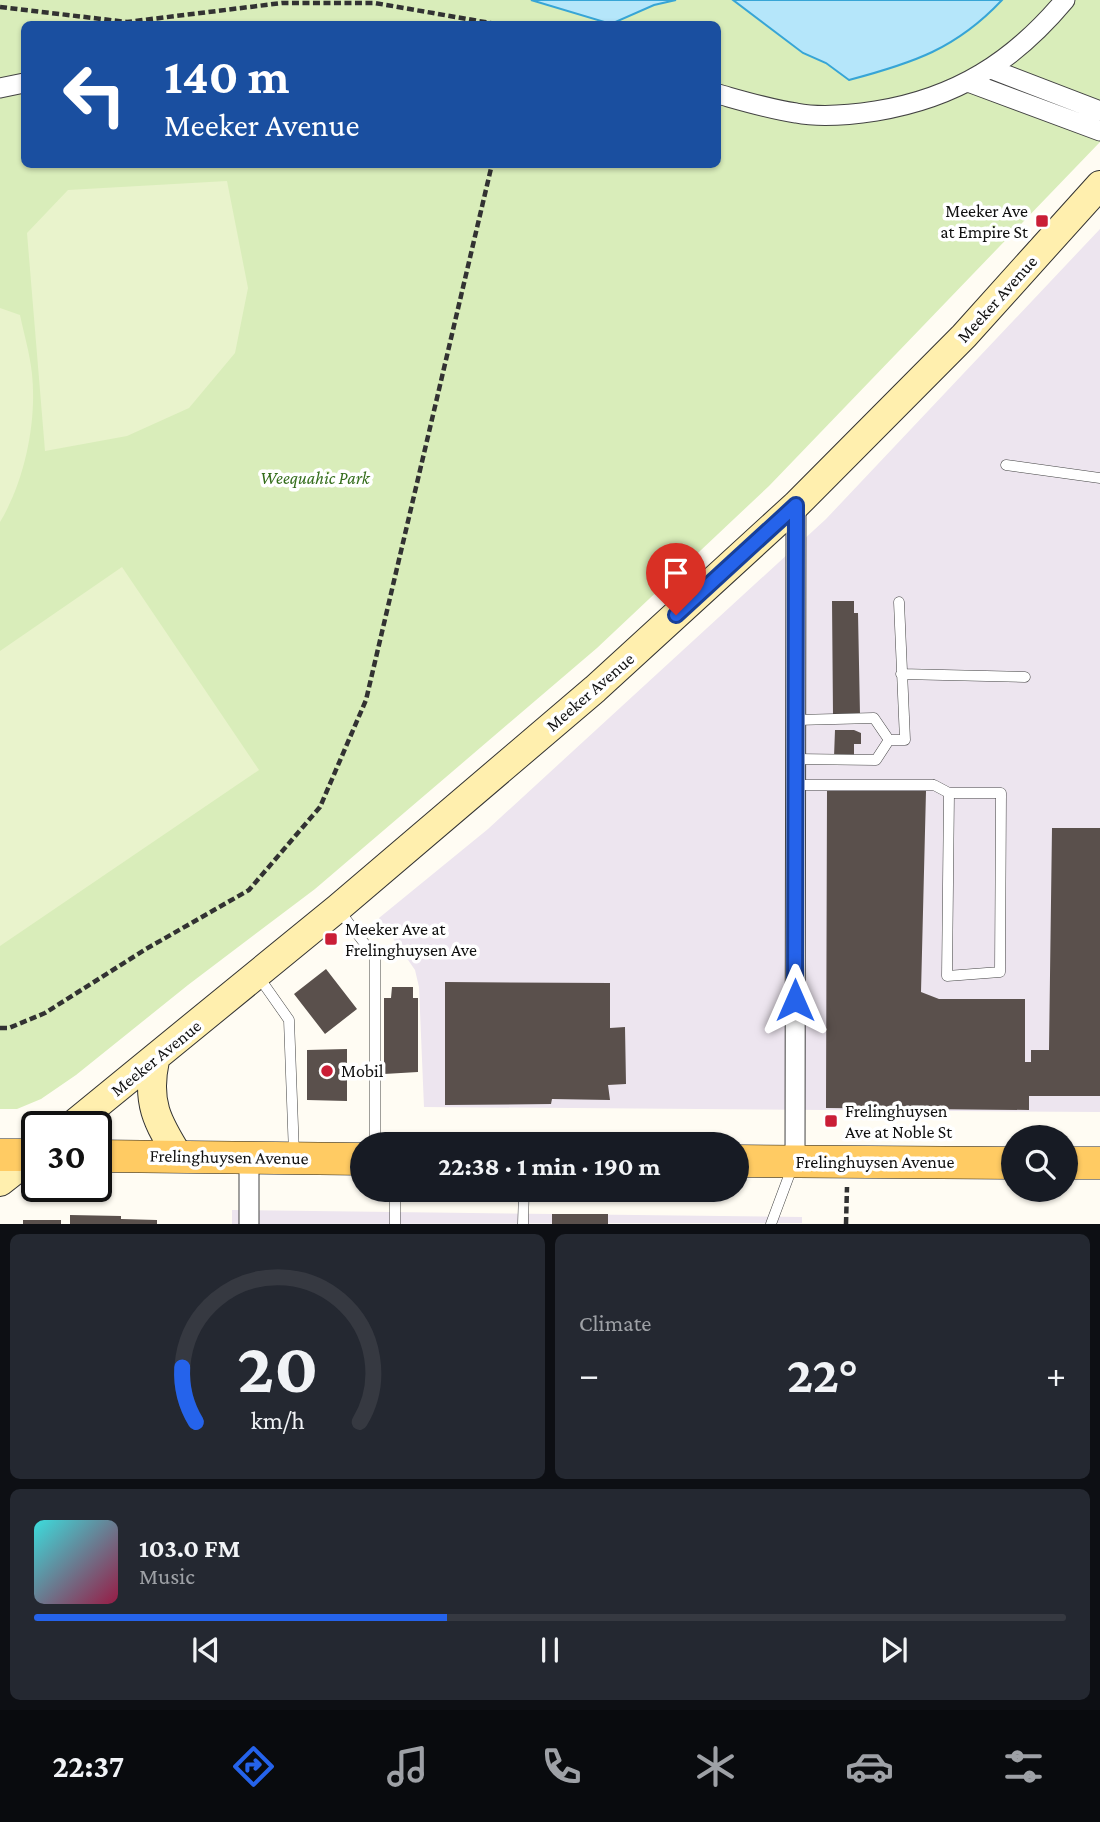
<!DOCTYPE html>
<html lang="en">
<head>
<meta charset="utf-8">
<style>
  :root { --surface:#171b24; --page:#242831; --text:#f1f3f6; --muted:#9ea1a6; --line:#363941; --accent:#2563eb }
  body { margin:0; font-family:"Crimson Pro",serif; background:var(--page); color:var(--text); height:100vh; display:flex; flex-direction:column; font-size:26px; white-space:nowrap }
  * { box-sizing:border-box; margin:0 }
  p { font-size:23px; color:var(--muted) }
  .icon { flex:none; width:38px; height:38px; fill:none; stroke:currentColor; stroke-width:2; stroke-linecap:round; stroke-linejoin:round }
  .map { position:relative; height:1224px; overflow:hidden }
  .side { display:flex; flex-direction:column; gap:10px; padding:10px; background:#0d0f14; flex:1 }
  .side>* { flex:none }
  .banner { position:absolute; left:21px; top:21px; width:700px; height:147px; border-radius:10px; box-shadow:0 2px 5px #0004; background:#1a4fa0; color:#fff; overflow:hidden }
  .controls { position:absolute; left:1001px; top:1125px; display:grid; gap:14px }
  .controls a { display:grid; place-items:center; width:77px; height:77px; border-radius:50%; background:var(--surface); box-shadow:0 2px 5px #0004; font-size:35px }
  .speed { position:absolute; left:21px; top:1111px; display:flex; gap:14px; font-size:35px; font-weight:700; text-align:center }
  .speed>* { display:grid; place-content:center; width:91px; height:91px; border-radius:50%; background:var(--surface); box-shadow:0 2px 5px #0004; line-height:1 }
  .speed .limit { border:4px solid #111; border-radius:10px; background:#fff; color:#111 }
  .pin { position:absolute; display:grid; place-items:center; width:60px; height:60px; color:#fff; margin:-72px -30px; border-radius:50% 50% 50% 0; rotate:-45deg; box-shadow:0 0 7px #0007 }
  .pin .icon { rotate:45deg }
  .me { position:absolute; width:77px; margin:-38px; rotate:0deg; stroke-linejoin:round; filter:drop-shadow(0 0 5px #0008) }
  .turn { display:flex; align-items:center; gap:24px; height:147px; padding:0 28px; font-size:32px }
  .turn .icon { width:91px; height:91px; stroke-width:2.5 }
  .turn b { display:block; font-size:49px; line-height:60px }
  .big { font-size:52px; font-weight:700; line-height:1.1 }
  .side .card { flex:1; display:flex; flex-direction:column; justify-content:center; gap:10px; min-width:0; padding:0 24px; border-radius:10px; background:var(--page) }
  .side .dial { align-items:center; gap:0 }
  .dial svg { height:182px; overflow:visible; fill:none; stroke:var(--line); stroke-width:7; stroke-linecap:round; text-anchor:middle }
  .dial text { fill:var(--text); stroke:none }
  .song { display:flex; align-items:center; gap:21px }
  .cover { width:84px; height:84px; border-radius:10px; background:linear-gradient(135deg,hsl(180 70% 55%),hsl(340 70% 35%)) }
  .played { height:7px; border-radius:4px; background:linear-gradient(90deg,var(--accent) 40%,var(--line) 40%) }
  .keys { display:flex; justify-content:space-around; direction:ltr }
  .heat { display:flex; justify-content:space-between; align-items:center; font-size:38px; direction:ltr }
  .side .tiles { flex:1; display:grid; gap:10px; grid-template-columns:1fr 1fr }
  .card:last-child { grid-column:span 2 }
  .trip { position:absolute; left:350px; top:1132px; width:399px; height:70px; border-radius:35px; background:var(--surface); box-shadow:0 2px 5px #0004; font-weight:700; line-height:70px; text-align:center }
  .dock { display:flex; height:112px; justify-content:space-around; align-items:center; background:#090b0e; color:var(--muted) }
  .dock .icon { width:49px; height:49px }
  .dock .current { color:var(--accent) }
  .dock b { font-size:32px; color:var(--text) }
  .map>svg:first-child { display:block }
</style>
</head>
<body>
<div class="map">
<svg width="1100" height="1224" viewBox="0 0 1100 1224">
  <rect width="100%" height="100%" fill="#fffcf3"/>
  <path fill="#ede5ef" d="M1100,229v883l-676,-5 -5,-120 -4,-17 -36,-52 109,-89 338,-310z
    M232,1210l570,7v6l-570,1z"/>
  <path fill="#d9edba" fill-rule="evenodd" d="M0,0h1100v142l-331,344 -172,162 -282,241 -127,96 -112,90 -35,24 -24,10h-17zM24,24h694v140h-694z"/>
  <path fill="#e9f3cc" d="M227,181l21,107 -13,65 -46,55 -62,28 -82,15 -18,-218 41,-43z
    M0,308l20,7c4,19 10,39 12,59 5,47 -7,107 -32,148z
    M122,567l137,203 -259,176v-295z"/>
  <path fill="#b5e6fa" stroke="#37a5d6" stroke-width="2" d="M531,0h145l-22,5 -43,19z
    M733,0h269c-46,49 -89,63 -153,80l-23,-17 -23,-10z"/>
  <path fill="#5a504c" d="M832,601h22v12h4l2,102h-27z
    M835,730h19l7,3v11h-7v12l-20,1z
    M827,791h99l-5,201 18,7h86v63h6v-12h18l3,-222h48v268h-71v14l-203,-2z
    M326,969l31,40 -32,25 -31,-40z
    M445,982l165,1v45l15,-1 1,57 -18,1 2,15 -58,-1 -1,5 -106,1z
    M392,987h21v11h5v74l-34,2v-76h7z
    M347,1049v52l-40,-1v-50z
    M552,1214h56v10h-56z
    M70,1215l51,1v3l36,1v4h-87z
    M23,1220h38v4h-38z"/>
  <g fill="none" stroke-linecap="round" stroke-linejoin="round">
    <g stroke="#434343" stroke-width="11">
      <path id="lane" d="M1006,465l94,13
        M901,674l124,3
        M796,720l78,-2 15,22
        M889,740h16l-6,-138
        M796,759l80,1 13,-20
        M796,785h138l15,8 -2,183 53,-4 1,-179h-52l-15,-8
        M338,909l37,48v187
        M258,976l31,44 5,134
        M395,1224v-34
        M523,1224l1,-34
        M771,1224l22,-59"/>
    </g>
    <g stroke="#434343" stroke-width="21">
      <path id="street" d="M991,69l109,42
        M968,82l132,49
        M0,88l24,-5
        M718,94c25,7 51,15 78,19 26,5 54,2 80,-2 80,-13 137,-49 189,-111
        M249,1157v67
        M795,1162l1,-657"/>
    </g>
    <g stroke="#323232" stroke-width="30">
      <path id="secondary" d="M155,1060c-9,42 2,62 24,97
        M70,1127l268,-219 257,-219 201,-184 168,-169 136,-151
        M0,1182l37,-29"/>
    </g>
    <g stroke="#212121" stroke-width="33">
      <path id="primary" d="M0,1155h37
        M96,1156l266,3
        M737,1161l276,2
        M1066,1163h34"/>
    </g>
    <path stroke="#323232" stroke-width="4.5" stroke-dasharray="7 3.5" stroke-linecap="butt" d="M0,7l127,15 155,-19h93l121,21
      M0,1028h9l36,-15 101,-64 103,-59 71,-83 46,-107 126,-536
      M846,1224l1,-37"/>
    <use href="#lane" stroke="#fff" stroke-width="10"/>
    <use href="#street" stroke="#fff" stroke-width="19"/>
    <use href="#secondary" stroke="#ffefae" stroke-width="28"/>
    <use href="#primary" stroke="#ffcb63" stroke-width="32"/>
  </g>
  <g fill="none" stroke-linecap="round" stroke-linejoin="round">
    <g stroke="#184099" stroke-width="18">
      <path id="route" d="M676,615l120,-110 -1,495"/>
    </g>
    <use href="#route" stroke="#2563eb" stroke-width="12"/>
  </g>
  <g fill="#ca1e36" stroke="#fff" stroke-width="2.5">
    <rect x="1035" y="214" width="14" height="14" rx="3.5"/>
    <rect x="324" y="932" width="14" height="14" rx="3.5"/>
    <circle cx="327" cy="1071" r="7"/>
    <rect x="824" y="1114" width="14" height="14" rx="3.5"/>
  </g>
  <g text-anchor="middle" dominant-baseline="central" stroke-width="7" stroke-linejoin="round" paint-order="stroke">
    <g font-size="18" fill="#101010" stroke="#fff" text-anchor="start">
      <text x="1028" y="211" text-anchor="end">Meeker Ave<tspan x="1028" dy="21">at Empire St</tspan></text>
      <text x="345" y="929">Meeker Ave at<tspan x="345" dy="21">Frelinghuysen Ave</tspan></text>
      <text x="341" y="1071">Mobil</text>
      <text x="845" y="1111">Frelinghuysen<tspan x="845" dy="21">Ave at Noble St</tspan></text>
    </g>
    <g font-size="18" fill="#101010" stroke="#fff">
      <text transform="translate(997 299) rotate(-48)">Meeker Avenue</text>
      <text transform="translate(590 692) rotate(-41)">Meeker Avenue</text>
      <text transform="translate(156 1058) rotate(-39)">Meeker Avenue</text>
      <text transform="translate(229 1157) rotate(1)">Frelinghuysen Avenue</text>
      <text x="875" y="1162">Frelinghuysen Avenue</text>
    </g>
    <g font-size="18" font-style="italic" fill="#346d1b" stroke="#fff">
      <text x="315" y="478">Weequahic Park</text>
    </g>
  </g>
</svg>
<div class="controls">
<a><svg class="icon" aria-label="search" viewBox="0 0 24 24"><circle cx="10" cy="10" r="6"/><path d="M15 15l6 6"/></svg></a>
</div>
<div class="speed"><div class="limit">30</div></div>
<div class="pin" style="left:676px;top:615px;background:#d93025"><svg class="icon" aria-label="arrive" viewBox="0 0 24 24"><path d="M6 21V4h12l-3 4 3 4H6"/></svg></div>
<svg class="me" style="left:795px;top:1000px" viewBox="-20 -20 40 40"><path d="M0-17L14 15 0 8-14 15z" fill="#2563eb" stroke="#fff" stroke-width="4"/></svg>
<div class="trip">22:38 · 1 min · 190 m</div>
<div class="banner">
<div class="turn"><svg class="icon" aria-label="left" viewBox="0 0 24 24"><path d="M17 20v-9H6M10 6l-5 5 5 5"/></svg><div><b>140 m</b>Meeker Avenue</div></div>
</div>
</div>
<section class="side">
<div class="tiles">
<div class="card dial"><svg viewBox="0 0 100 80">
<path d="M14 69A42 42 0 1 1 86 69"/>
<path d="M14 69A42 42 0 0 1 8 45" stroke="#2563eb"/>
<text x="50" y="56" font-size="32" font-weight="700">20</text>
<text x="50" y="72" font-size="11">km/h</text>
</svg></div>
<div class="card"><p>Climate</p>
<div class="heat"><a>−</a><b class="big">22°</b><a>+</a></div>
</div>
<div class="card">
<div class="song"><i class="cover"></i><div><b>103.0 FM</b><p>Music</p></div></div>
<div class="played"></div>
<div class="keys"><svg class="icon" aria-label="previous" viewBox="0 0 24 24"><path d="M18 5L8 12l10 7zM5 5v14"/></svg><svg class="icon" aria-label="pause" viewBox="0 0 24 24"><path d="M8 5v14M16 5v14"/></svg><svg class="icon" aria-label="next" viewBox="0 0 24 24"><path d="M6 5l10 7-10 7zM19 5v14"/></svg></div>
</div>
</div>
</section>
<nav class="dock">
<b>22:37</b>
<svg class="icon current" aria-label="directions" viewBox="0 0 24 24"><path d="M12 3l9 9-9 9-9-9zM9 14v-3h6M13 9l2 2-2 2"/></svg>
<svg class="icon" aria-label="music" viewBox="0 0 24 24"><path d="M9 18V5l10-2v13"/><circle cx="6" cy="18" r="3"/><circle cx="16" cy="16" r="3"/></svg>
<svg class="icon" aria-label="phone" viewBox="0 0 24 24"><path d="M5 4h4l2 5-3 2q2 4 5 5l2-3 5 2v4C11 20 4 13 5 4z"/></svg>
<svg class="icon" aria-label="climate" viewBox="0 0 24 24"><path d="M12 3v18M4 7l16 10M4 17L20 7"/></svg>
<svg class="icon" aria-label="car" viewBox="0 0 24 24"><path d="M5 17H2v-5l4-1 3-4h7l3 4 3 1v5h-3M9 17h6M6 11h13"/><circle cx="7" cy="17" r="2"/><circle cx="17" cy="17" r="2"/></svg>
<svg class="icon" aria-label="filters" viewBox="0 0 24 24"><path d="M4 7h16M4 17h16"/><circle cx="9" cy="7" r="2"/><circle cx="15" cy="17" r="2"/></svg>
</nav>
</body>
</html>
